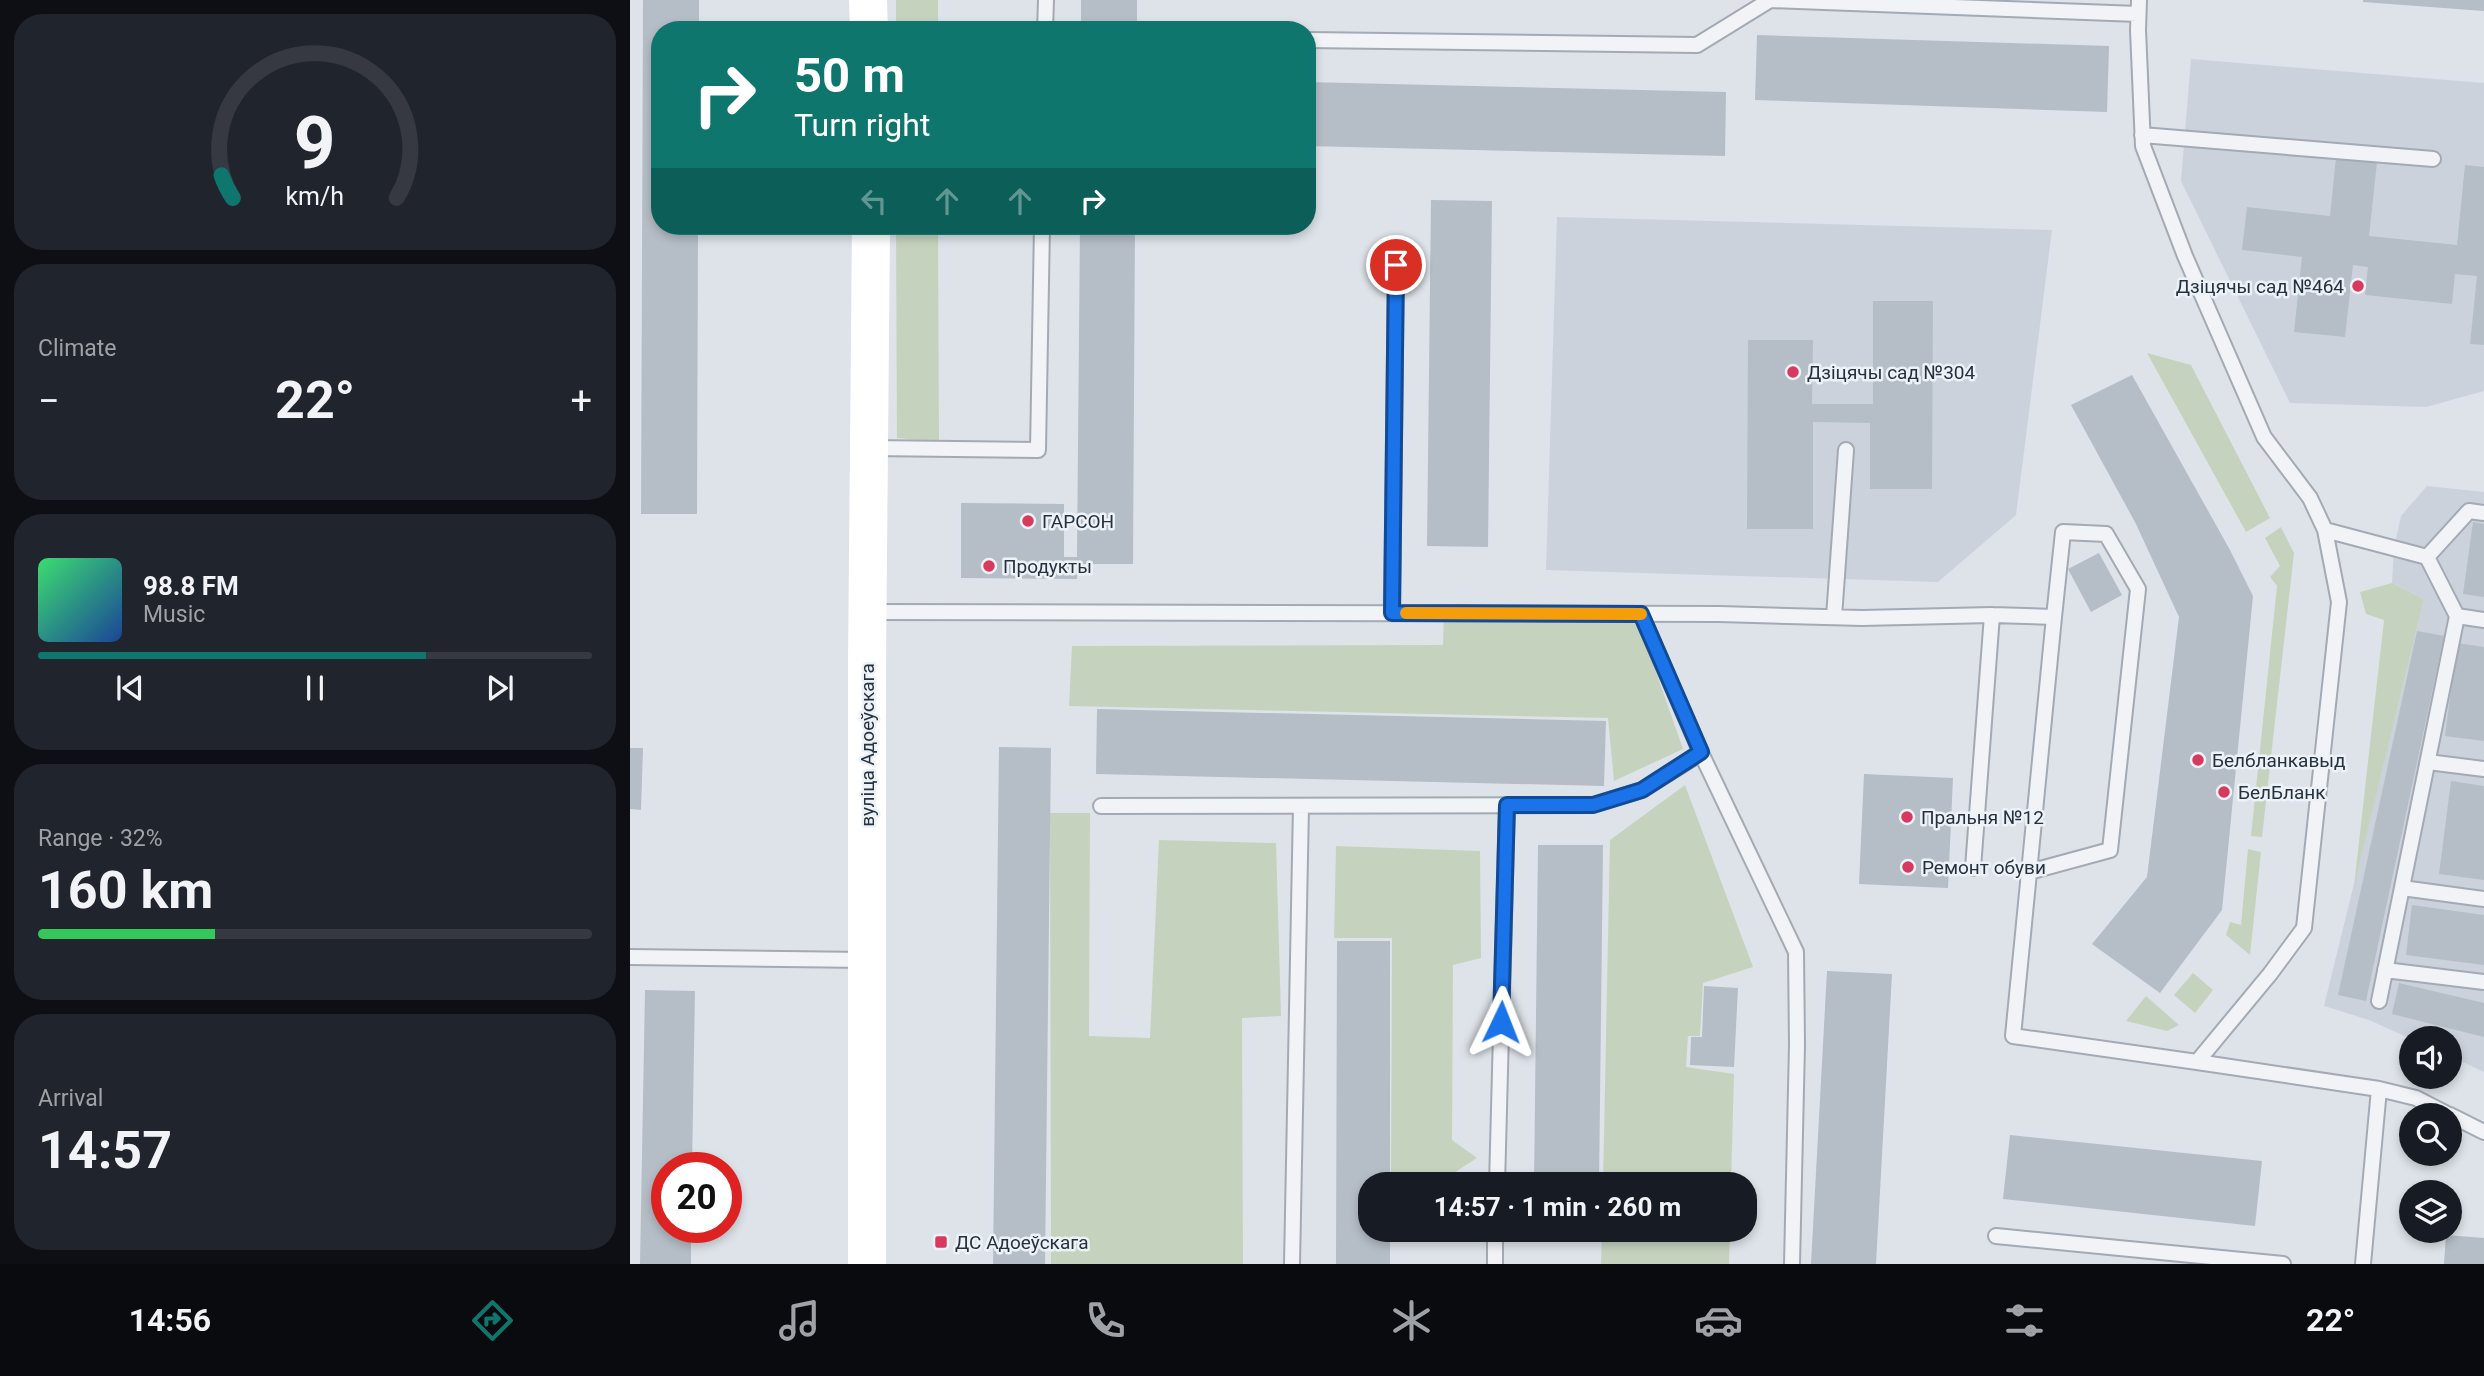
<!DOCTYPE html>
<html lang="en">
<head>
<meta charset="utf-8">
<style>
  :root { --surface:#171b24; --page:#20242c; --text:#f1f3f6; --muted:#9ea1a6; --line:#363941; --accent:#0f766e }
  body { margin:0; font-family:Roboto,sans-serif; background:var(--page); color:var(--text); height:100vh; display:flex; flex-direction:column; font-size:26px; white-space:nowrap }
  * { box-sizing:border-box; margin:0 }
  p { font-size:23px; color:var(--muted) }
  .icon { flex:none; width:38px; height:38px; fill:none; stroke:currentColor; stroke-width:2; stroke-linecap:round; stroke-linejoin:round }
  .map { position:relative; flex:1; overflow:hidden }
  .drawer { display:flex; flex-direction:column; gap:14px; padding:14px; background:#0d0f14; width:630px }
  .drawer>* { flex:none }
  .hud { position:absolute; left:21px; top:21px; width:665px; height:214px; border-radius:28px; box-shadow:0 4px 10px #0003; background:#0f766e; color:#fff; overflow:hidden }
  .fabs { position:absolute; left:1769px; top:1026px; display:grid; gap:14px }
  .fabs a { display:grid; place-items:center; width:63px; height:63px; border-radius:50%; background:var(--surface); box-shadow:0 4px 10px #0003; font-size:35px }
  .speed { position:absolute; left:21px; top:1152px; display:flex; gap:14px; font-size:35px; font-weight:700; text-align:center }
  .speed>* { display:grid; place-content:center; width:91px; height:91px; border-radius:50%; background:var(--surface); box-shadow:0 4px 10px #0003; line-height:1 }
  .speed .limit { border:10px solid #d22; background:#fff; color:#111 }
  .pin { position:absolute; display:grid; place-items:center; width:60px; height:60px; color:#fff; margin:-30px; border:4px solid #fff; border-radius:50%; box-shadow:0 2px 7px #0007 }
  .me { position:absolute; width:77px; margin:-38px; rotate:2deg; stroke-linejoin:round; filter:drop-shadow(0 0 5px #0008) }
  .turn { display:flex; align-items:center; gap:24px; height:147px; padding:0 28px; font-size:32px }
  .turn .icon { width:91px; height:91px; stroke-width:2.5 }
  .turn b { display:block; font-size:49px; line-height:60px }
  .lanes { display:flex; align-items:center; height:66px; padding:0 28px; background:#0003; justify-content:center; gap:35px; direction:ltr }
  .lanes .off { opacity:.35 }
  .big { font-size:52px; font-weight:700; line-height:1.1 }
  .drawer .card { flex:1; display:flex; flex-direction:column; justify-content:center; gap:10px; min-width:0; padding:0 24px; border-radius:28px; background:var(--page) }
  .drawer .dial { align-items:center; gap:0 }
  .dial svg { height:182px; overflow:visible; fill:none; stroke:var(--line); stroke-width:7; stroke-linecap:round; text-anchor:middle }
  .dial text { fill:var(--text); stroke:none }
  .song { display:flex; align-items:center; gap:21px }
  .cover { width:84px; height:84px; border-radius:10px; background:linear-gradient(135deg,hsl(140 70% 55%),hsl(220 70% 35%)) }
  .played { height:7px; border-radius:4px; background:linear-gradient(90deg,var(--accent) 70%,var(--line) 70%) }
  .keys { display:flex; justify-content:space-around; direction:ltr }
  .heat { display:flex; justify-content:space-between; align-items:center; font-size:38px; direction:ltr }
  .charge { height:10px; border-radius:5px; background:linear-gradient(90deg,#34c759 32%,var(--line) 0) }
  .trip { position:absolute; left:728px; top:1172px; width:399px; height:70px; border-radius:28px; background:var(--surface); box-shadow:0 4px 10px #0003; font-weight:700; line-height:70px; text-align:center }
  .tab-bar { display:flex; height:112px; justify-content:space-around; align-items:center; background:#090b0e; color:var(--muted) }
  .tab-bar .icon { width:49px; height:49px }
  .tab-bar .selected { color:var(--accent) }
  .tab-bar b { font-size:32px; color:var(--text) }
  main { display:flex; flex:1; min-height:0 }
  .map>svg:first-child { display:block }
</style>
</head>
<body>
<main>
<section class="drawer">
<div class="card dial"><svg viewBox="0 0 100 80">
<path d="M14 69A42 42 0 1 1 86 69"/>
<path d="M14 69A42 42 0 0 1 9 59" stroke="#0f766e"/>
<text x="50" y="56" font-size="32" font-weight="700">9</text>
<text x="50" y="72" font-size="11">km/h</text>
</svg></div>
<div class="card"><p>Climate</p>
<div class="heat"><a>−</a><b class="big">22°</b><a>+</a></div>
</div>
<div class="card">
<div class="song"><i class="cover"></i><div><b>98.8 FM</b><p>Music</p></div></div>
<div class="played"></div>
<div class="keys"><svg class="icon" aria-label="previous" viewBox="0 0 24 24"><path d="M18 5L8 12l10 7zM5 5v14"/></svg><svg class="icon" aria-label="pause" viewBox="0 0 24 24"><path d="M8 5v14M16 5v14"/></svg><svg class="icon" aria-label="next" viewBox="0 0 24 24"><path d="M6 5l10 7-10 7zM19 5v14"/></svg></div>
</div>
<div class="card"><p>Range · 32%</p><b class="big">160 km</b><div class="charge"></div></div>
<div class="card"><p>Arrival</p><b class="big">14:57</b></div>
</section>
<div class="map">
<svg width="1854" height="1264" viewBox="0 0 1854 1264">
  <rect width="100%" height="100%" fill="#dee3e9"/>
  <path fill="#ccd2db" d="M1561,59l293,24v308l-58,16 -136,-4 -109,-222z
    M927,217l495,13 -36,285 -78,67 -392,-12z
    M1797,486l57,6v580l-34,-16v-18l-39,1 -42,-19 -45,-14 100,-407 -32,-16 2,-35 7,-32z"/>
  <path fill="#c5d3be" d="M266,0h42v30h-42z
    M266,226h42l1,216 -42,-4z
    M1517,353l44,12 79,153 -24,14z
    M1651,527l13,26 -32,284 -11,-1 26,-250 -7,-9 10,-11 -15,-28z
    M1762,583l32,16 -70,287 30,-266 -18,-6 -6,-22z
    M814,612h191l48,137 -69,32 -6,-63 -539,-12 3,-60 371,-1z
    M1055,785l68,182 -50,16 -3,53h-12l-2,31 48,7 -3,111h-128l7,-345z
    M420,813h40l-1,223 61,2 9,-198 117,3 5,173 -39,2 1,246h-192z
    M706,846l144,5 1,107 -28,7 -1,175 25,18 -42,27h-44l1,-247h-58z
    M1618,849l13,3 -11,103 -24,-20 4,-13 11,3z
    M1563,973l20,17 -18,23 -21,-18z
    M1516,996l33,29 -12,6 -41,-10z
    M972,1230h128l-1,34h-128z"/>
  <path fill="#b5bdc6" d="M13,0h56v30h-39v196h38l-1,288h-56z
    M451,0h56v30h-56z
    M1733,0h121v11l-121,-9z
    M1127,35l352,11 -2,66 -352,-12z
    M677,82l419,10 -1,64 -418,-10z
    M1706,158l41,4 -8,74 88,9 8,-80 19,2v178l-14,-1 7,-68 -22,-2 -3,30 -87,-9 3,-28 -15,-2 -8,72 -51,-5 8,-75 -60,-7 5,-43 83,9z
    M801,200l61,1 -4,346 -61,-1z
    M450,226h55l-2,338h-55l-1,15 -116,-1v-75l103,1v53h13z
    M1243,301h60l-1,188h-62v-66l-57,-1v107h-66l1,-189h65l-1,64h61z
    M1502,375l98,175 23,46 -31,314 -62,83 -68,-49 55,-67 32,-260 -43,-93 -65,-119z
    M1843,522l11,2v73l-21,-3z
    M1469,553l23,42 -31,17 -23,-43z
    M1787,631l27,5 -78,365 -28,-6z
    M1827,643l27,4v94l-39,-5z
    M467,709l509,12 -2,65 -508,-12z
    M369,747l52,1 -6,516h-52z
    M0,748h13l-2,62 -11,-1z
    M1234,774l89,4 -5,110 -89,-4z
    M1821,781l33,5v94l-45,-6z
    M908,845h65l-4,340h-65z
    M1782,905l72,10v50l-78,-10z
    M707,941h53v244h-20v45h20v34h-54z
    M1197,971l65,3 -16,290h-65z
    M1769,983l85,20v34l-92,-23z
    M1074,986l34,2 -4,79 -44,-2 1,-28h11z
    M15,990l50,1 -3,176h-25v60h24v37h-51z
    M1380,1135l252,26 -7,65 -252,-27z
    M1816,1235l38,3v26h-40z"/>
  <g fill="none" stroke-linecap="round" stroke-linejoin="round">
    <g stroke="#a3aab3" stroke-width="18">
      <path id="lane" d="M1509,0l-1,30 5,116 42,110 79,181 46,61 15,32 14,72 -35,326 -34,46 -73,88 182,27 -16,175
        M415,30l1,-30
        M677,40l390,5 73,-45 368,14
        M1512,135l291,24
        M241,448l167,2 4,-224
        M1695,530l102,27 30,59 -78,385
        M1797,557l42,-46 15,2
        M239,612l850,2 143,4 130,-3 62,2 -41,419 184,26
        M762,613l4,-348
        M1011,614l60,139 95,199 1,93 -5,219
        M1827,616l27,4
        M1204,617l12,-167
        M1798,762l56,7
        M471,806l492,-1 49,-15 59,-37
        M1343,868l19,-253
        M1399,872l81,-22 28,-261 -32,-55 -43,-2 -9,85
        M1772,888l82,11
        M0,957l237,3
        M1755,970l99,12
        M1749,1089l37,9 33,17
        M1820,1115l34,17
        M867,1185l10,-380
        M1366,1236l287,28
        M662,1264l9,-458
        M865,1264v-34"/>
    </g>
    <use href="#lane" stroke="#f1f3f7" stroke-width="14"/>
    <path stroke="#fff" stroke-width="38" d="M238,0l1,30
      M237,1264v-601l4,-437"/>
  </g>
  <g fill="none" stroke-linecap="round" stroke-linejoin="round">
    <g stroke="#114b97" stroke-width="18">
      <path id="route" d="M766,265l-4,348 249,1 60,138 -59,38 -49,15h-86l-6,217"/>
    </g>
    <use href="#route" stroke="#1a73e8" stroke-width="12"/>
    <path stroke="#f59e0b" stroke-width="12" d="M776,613l235,1"/>
  </g>
  <g fill="#d7395f" stroke="#edf2f6" stroke-width="2.5">
    <circle cx="1728" cy="286" r="7"/>
    <circle cx="1163" cy="372" r="7"/>
    <circle cx="398" cy="521" r="7"/>
    <circle cx="359" cy="566" r="7"/>
    <circle cx="1568" cy="760" r="7"/>
    <circle cx="1594" cy="792" r="7"/>
    <circle cx="1277" cy="817" r="7"/>
    <circle cx="1278" cy="867" r="7"/>
    <rect x="304" y="1235" width="14" height="14" rx="3.5"/>
  </g>
  <g text-anchor="middle" dominant-baseline="central" stroke-width="5" stroke-linejoin="round" paint-order="stroke">
    <g font-size="19" fill="#263240" stroke="#edf2f6" text-anchor="start">
      <text x="1714" y="286" text-anchor="end">Дзіцячы сад №464</text>
      <text x="1177" y="372">Дзіцячы сад №304</text>
      <text x="412" y="521">ГАРСОН</text>
      <text x="373" y="566">Продукты</text>
      <text x="1582" y="760">Белбланкавыд</text>
      <text x="1608" y="792">БелБланк</text>
      <text x="1291" y="817">Пральня №12</text>
      <text x="1292" y="867">Ремонт обуви</text>
      <text x="325" y="1242">ДС Адоеўскага</text>
    </g>
    <g font-size="19" fill="#263240" stroke="#edf2f6">
      <text transform="translate(237 745) rotate(-90)">вуліца Адоеўскага</text>
    </g>
  </g>
</svg>
<div class="fabs">
<a><svg class="icon" aria-label="sound" viewBox="0 0 24 24"><path d="M4 9h4l5-4v14l-5-4H4zM17 9q2 3 0 6"/></svg></a>
<a><svg class="icon" aria-label="search" viewBox="0 0 24 24"><circle cx="10" cy="10" r="6"/><path d="M15 15l6 6"/></svg></a>
<a><svg class="icon" aria-label="layers" viewBox="0 0 24 24"><path d="M12 4l9 5-9 5-9-5zM3 14l9 5 9-5"/></svg></a>
</div>
<div class="speed"><div class="limit">20</div></div>
<div class="pin" style="left:766px;top:265px;background:#d93025"><svg class="icon" aria-label="arrive" viewBox="0 0 24 24"><path d="M6 21V4h12l-3 4 3 4H6"/></svg></div>
<svg class="me" style="left:871px;top:1022px" viewBox="-20 -20 40 40"><path d="M0-17L14 15 0 8-14 15z" fill="#1a73e8" stroke="#fff" stroke-width="4"/></svg>
<div class="trip">14:57 · 1 min · 260 m</div>
<div class="hud">
<div class="turn"><svg class="icon" aria-label="right" viewBox="0 0 24 24"><path d="M7 20v-9h11M14 6l5 5-5 5"/></svg><div><b>50 m</b>Turn right</div></div>
<div class="lanes"><svg class="icon off" aria-label="left" viewBox="0 0 24 24"><path d="M17 20v-9H6M10 6l-5 5 5 5"/></svg><svg class="icon off" aria-label="ahead" viewBox="0 0 24 24"><path d="M12 20V5M6 11l6-6 6 6"/></svg><svg class="icon off" aria-label="ahead" viewBox="0 0 24 24"><path d="M12 20V5M6 11l6-6 6 6"/></svg><svg class="icon" aria-label="right" viewBox="0 0 24 24"><path d="M7 20v-9h11M14 6l5 5-5 5"/></svg></div>
</div>
</div>
</main>
<nav class="tab-bar">
<b>14:56</b>
<svg class="icon selected" aria-label="directions" viewBox="0 0 24 24"><path d="M12 3l9 9-9 9-9-9zM9 14v-3h6M13 9l2 2-2 2"/></svg>
<svg class="icon" aria-label="music" viewBox="0 0 24 24"><path d="M9 18V5l10-2v13"/><circle cx="6" cy="18" r="3"/><circle cx="16" cy="16" r="3"/></svg>
<svg class="icon" aria-label="phone" viewBox="0 0 24 24"><path d="M5 4h4l2 5-3 2q2 4 5 5l2-3 5 2v4C11 20 4 13 5 4z"/></svg>
<svg class="icon" aria-label="climate" viewBox="0 0 24 24"><path d="M12 3v18M4 7l16 10M4 17L20 7"/></svg>
<svg class="icon" aria-label="car" viewBox="0 0 24 24"><path d="M5 17H2v-5l4-1 3-4h7l3 4 3 1v5h-3M9 17h6M6 11h13"/><circle cx="7" cy="17" r="2"/><circle cx="17" cy="17" r="2"/></svg>
<svg class="icon" aria-label="filters" viewBox="0 0 24 24"><path d="M4 7h16M4 17h16"/><circle cx="9" cy="7" r="2"/><circle cx="15" cy="17" r="2"/></svg>
<b>22°</b>
</nav>
</body>
</html>
